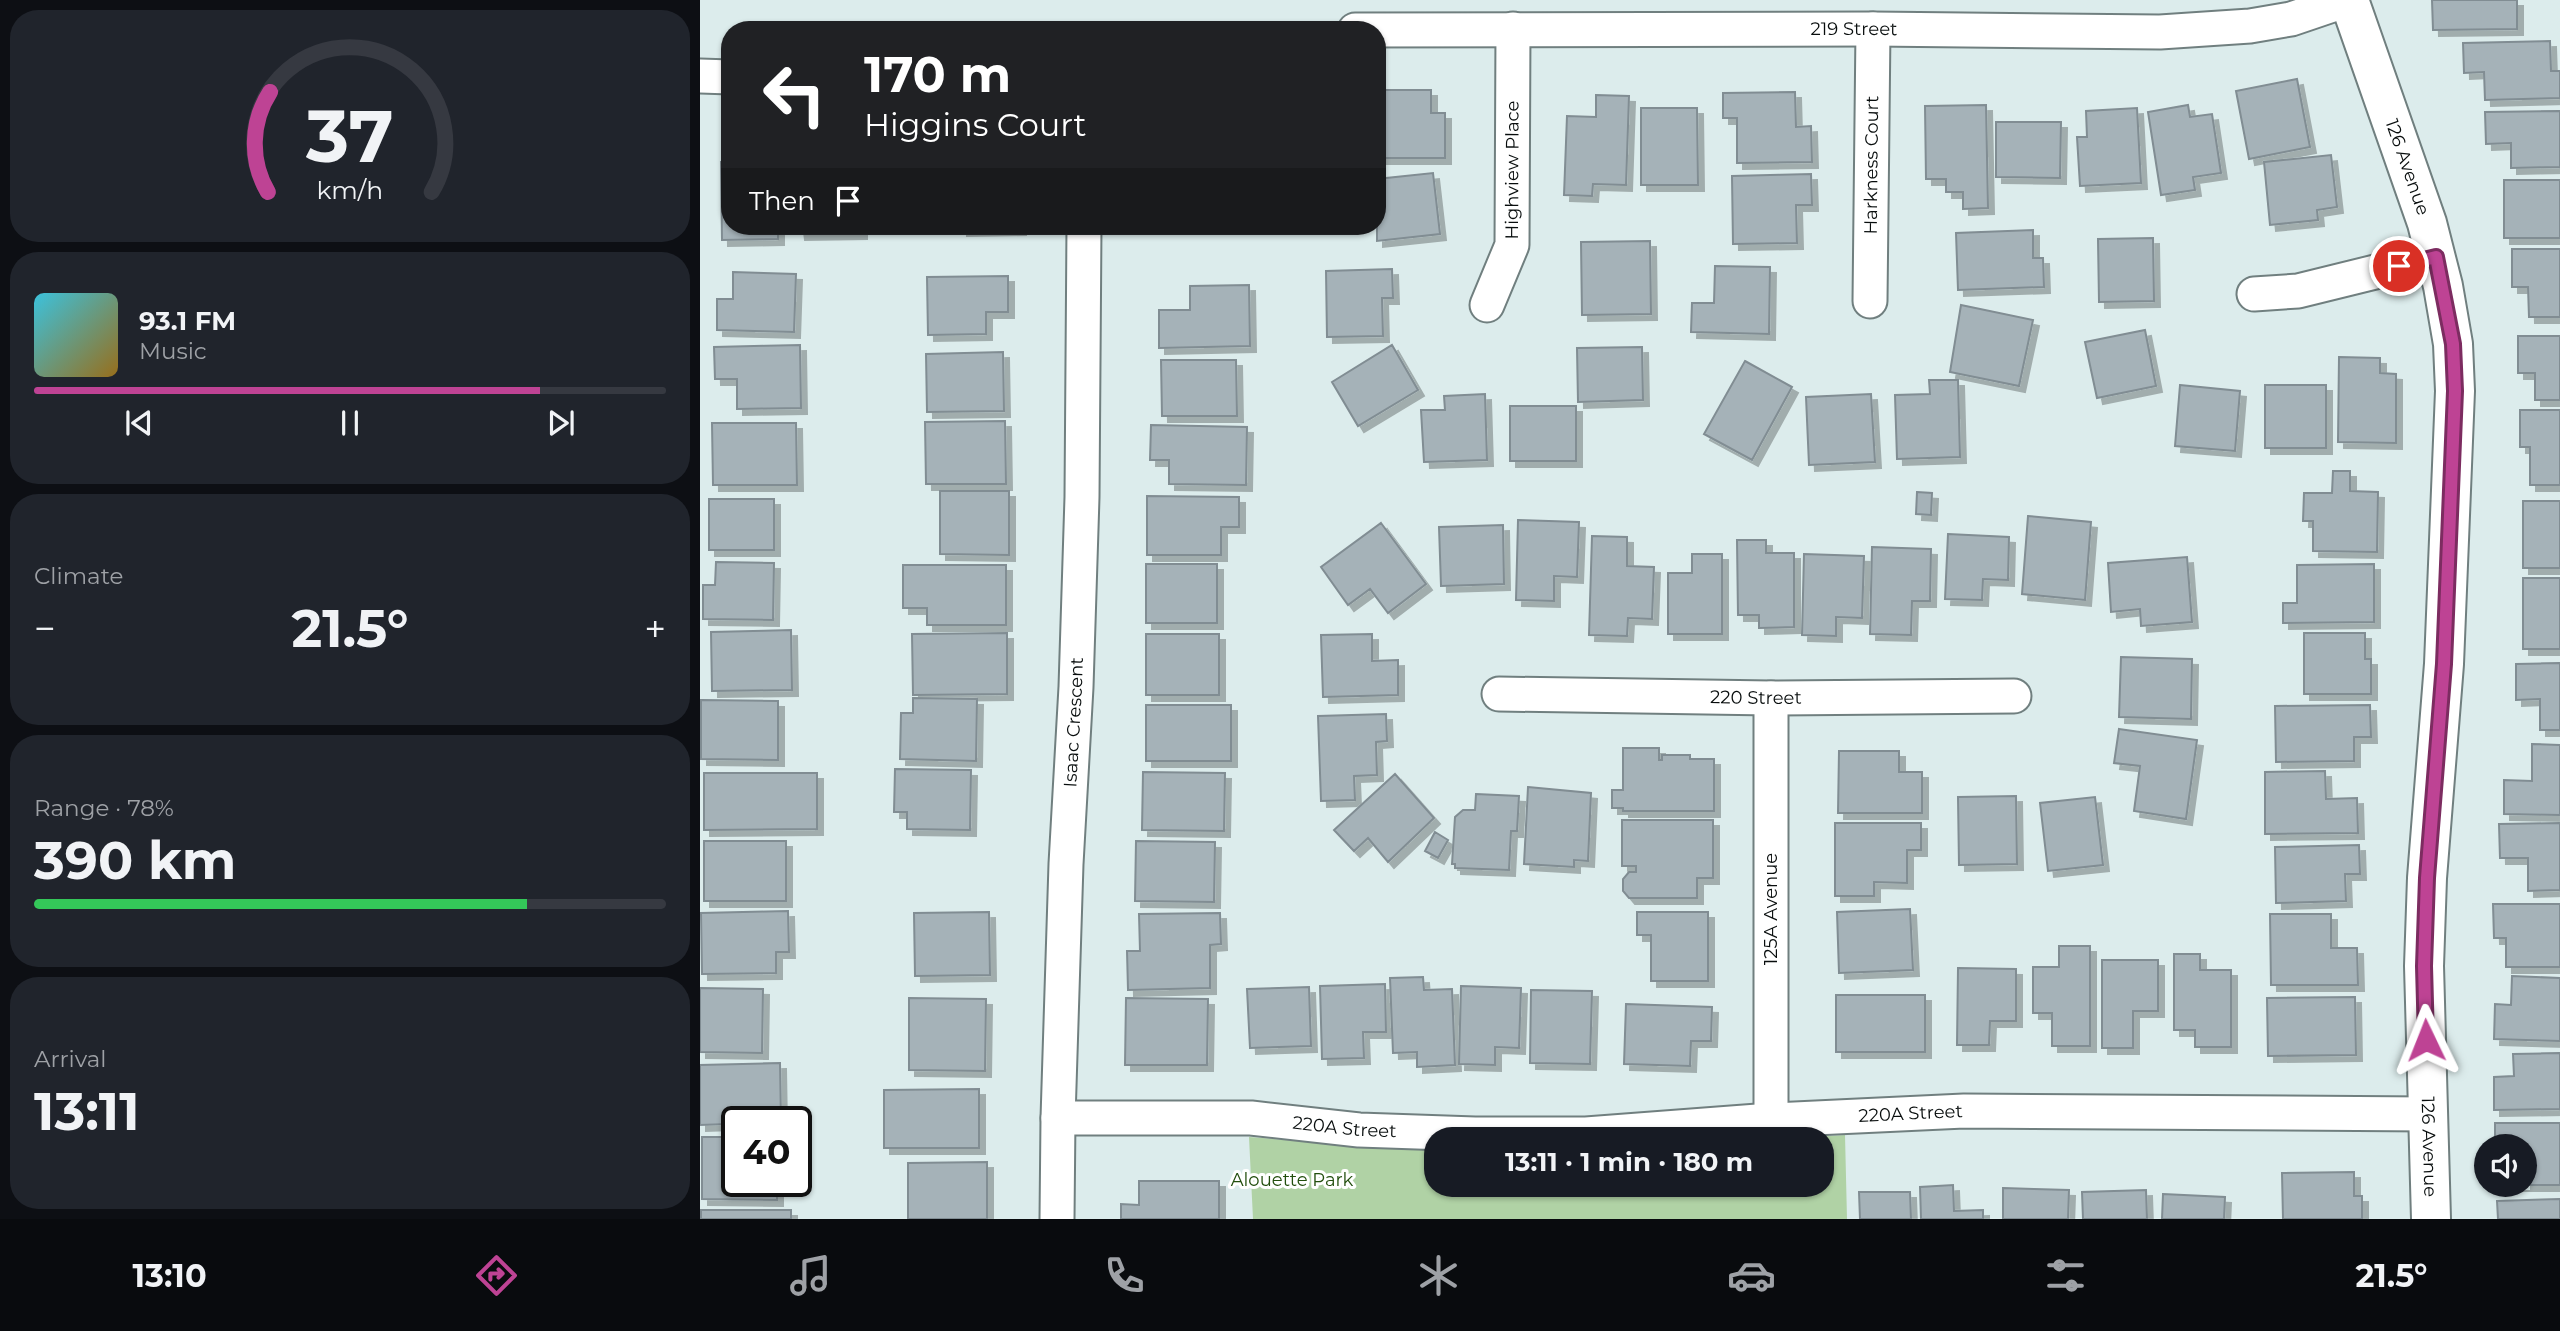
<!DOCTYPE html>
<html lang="en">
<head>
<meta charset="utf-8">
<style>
  :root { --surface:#171b24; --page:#20242c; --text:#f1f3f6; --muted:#9ea1a6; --line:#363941; --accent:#be4394 }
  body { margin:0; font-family:Montserrat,sans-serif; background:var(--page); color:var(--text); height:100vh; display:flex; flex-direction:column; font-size:26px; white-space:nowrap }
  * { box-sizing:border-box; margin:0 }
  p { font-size:23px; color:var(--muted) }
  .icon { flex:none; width:38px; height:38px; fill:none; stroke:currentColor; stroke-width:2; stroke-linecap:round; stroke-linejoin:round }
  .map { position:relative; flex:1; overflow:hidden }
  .side { display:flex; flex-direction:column; gap:10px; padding:10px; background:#0d0f14; width:700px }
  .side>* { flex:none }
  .hud { position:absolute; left:21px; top:21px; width:665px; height:214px; border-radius:28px; box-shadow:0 2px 5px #0004; background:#202124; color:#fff; overflow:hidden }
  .fabs { position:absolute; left:1774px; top:1134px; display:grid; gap:14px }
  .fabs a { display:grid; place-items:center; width:63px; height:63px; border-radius:50%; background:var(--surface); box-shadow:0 2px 5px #0004; font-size:35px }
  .speed { position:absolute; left:21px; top:1106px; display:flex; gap:14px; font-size:35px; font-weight:700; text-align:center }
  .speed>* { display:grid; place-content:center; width:91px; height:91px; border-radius:50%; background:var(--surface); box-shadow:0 2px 5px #0004; line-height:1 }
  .speed .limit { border:4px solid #111; border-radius:10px; background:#fff; color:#111 }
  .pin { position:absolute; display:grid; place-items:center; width:60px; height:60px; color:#fff; margin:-30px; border:4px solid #fff; border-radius:50%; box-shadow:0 2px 7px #0007 }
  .me { position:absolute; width:77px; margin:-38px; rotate:358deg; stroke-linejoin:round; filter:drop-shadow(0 0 5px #0008) }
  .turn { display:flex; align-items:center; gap:24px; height:147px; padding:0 28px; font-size:32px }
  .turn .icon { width:91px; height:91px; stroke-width:2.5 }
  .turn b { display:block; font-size:49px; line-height:60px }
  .then { display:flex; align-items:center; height:66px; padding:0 28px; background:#0003; gap:14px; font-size:26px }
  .big { font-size:52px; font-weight:700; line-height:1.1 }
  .side .tile { flex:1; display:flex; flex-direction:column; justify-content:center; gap:10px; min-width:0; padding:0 24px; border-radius:28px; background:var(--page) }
  .side .dial { align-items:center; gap:0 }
  .dial svg { height:182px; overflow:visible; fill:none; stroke:var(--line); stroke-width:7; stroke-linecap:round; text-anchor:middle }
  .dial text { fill:var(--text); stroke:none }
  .song { display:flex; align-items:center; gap:21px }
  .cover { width:84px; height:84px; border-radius:10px; background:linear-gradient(135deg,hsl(190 70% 55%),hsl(40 70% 35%)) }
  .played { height:7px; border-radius:4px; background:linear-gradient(90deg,var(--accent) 80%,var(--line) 80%) }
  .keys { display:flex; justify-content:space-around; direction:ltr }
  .heat { display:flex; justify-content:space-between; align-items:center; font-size:38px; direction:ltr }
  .charge { height:10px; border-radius:5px; background:linear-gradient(90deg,#34c759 78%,var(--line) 0) }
  .trip { position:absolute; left:724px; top:1127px; width:410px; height:70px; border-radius:28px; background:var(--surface); box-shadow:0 2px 5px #0004; font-weight:700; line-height:70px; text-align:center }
  .menu { display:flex; height:112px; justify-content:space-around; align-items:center; background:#090b0e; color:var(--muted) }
  .menu .icon { width:49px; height:49px }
  .menu .current { color:var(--accent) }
  .menu b { font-size:32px; color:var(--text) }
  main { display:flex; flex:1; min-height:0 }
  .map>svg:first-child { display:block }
</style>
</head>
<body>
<main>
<section class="side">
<div class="tile dial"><svg viewBox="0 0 100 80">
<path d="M14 69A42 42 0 1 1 86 69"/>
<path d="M14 69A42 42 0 0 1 15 25" stroke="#be4394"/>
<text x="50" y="56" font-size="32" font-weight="700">37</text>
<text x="50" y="72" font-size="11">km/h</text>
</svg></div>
<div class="tile">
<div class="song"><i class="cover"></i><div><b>93.1 FM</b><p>Music</p></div></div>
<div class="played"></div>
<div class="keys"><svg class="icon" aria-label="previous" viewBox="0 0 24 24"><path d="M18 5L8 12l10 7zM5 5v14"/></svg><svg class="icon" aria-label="pause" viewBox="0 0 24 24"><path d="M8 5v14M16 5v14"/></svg><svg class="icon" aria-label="next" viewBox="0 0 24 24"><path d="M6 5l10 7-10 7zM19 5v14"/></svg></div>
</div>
<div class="tile"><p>Climate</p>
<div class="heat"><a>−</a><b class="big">21.5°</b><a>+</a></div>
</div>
<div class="tile"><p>Range · 78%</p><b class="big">390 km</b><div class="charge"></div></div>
<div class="tile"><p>Arrival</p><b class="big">13:11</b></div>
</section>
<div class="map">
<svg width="1860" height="1219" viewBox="0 0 1860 1219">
  <defs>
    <filter id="shadow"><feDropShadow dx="6" dy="6" stdDeviation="0" flood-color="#0004"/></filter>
  </defs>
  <rect width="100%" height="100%" fill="#dcecec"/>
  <path fill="#b0d2a5" d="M1145,1135l2,84h-594l-4,-82 136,11h52v37h385v-46h-50z"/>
  <path fill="#a5b2b8" stroke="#818d93" stroke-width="2" filter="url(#shadow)" d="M1732,0h85v29l-84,1z
    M1850,41l1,30h9v27l-75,2 -1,-28 -20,1 -1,-30z
    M1597,79l13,68 -61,12 -13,-68z
    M680,90h51v23h14v45h-65z
    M1095,92l1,35 15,-1 1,36 -75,1v-45h-14v-25z
    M896,95l33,1 -3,89 -33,-1 -1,12 -28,-1 3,-79 29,1z
    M1286,105l2,103 -25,1v-17h-17v-13h-20l-1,-73z
    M1488,105l2,12 22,-3 9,59 -28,4 2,13 -34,5 -13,-83z
    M941,108h56l1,77h-57z
    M1437,108l4,75 -61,3 -3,-49h10l-1,-26z
    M1860,111v56l-49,1v-25l-25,1 -1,-32z
    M1296,122h65l-1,56 -64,-1z
    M1631,155l6,52 -20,3 1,10 -48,5 -6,-63z
    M21,162h9v64h48v13l-56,1z
    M733,173l7,61 -63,7v-62z
    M1111,174l1,31h-16l1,38 -64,1 -1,-68z
    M1804,180h56v58h-56z
    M98,226h63v7l-62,1z
    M261,226h59v3l-59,1z
    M1333,230v28h10l1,29 -86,3 -2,-57z
    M1453,238l1,63 -55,1 -1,-63z
    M950,241l1,73 -69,1 -1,-73z
    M1812,249h48v68h-31l-1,-30h-16z
    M1015,266l55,1 -1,67 -78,-2 1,-29h22z
    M692,269l1,29h-11l1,38 -56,1 -1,-66z
    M33,272l63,2 -2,58 -77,-2v-31h16z
    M308,276v36h-22v22l-58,1 -1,-58z
    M549,285l1,61 -91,2v-38h31v-24z
    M1261,305l72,15 -14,66 -69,-14z
    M1445,330l11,56 -59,12 -12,-56z
    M1818,336h42v64h-25v-27h-17z
    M100,345l1,63 -64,1v-30h-22l-1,-32z
    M692,345l26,45 -60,36 -26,-44z
    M942,347l1,53 -65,2 -1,-54z
    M303,352l1,59 -77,1 -1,-58z
    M1639,357l41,1v15l16,1v69l-58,-1z
    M461,360h75l1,56h-75z
    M1045,361l47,26 -40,73 -48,-26z
    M1229,380h29l2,77 -63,2 -2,-64 35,-1z
    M1480,385l60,6 -5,60 -60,-5z
    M1565,385h61v63h-61z
    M785,394l2,66 -63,2 -3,-52h24l-1,-14z
    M1171,394l4,68 -66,3 -3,-68z
    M810,406h66v55h-66z
    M1820,410h40v75h-30v-38h-10z
    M305,421l1,63h-80l-1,-62z
    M12,423h84l1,62h-84z
    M451,425l96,2 -1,58 -77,-1v-24h-19z
    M1633,471h17v20l28,1 -1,60 -64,-1v-30h-10l1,-28h28z
    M240,491h69v64l-69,-1z
    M1217,492l15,1 -1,22 -15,-1z
    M447,496l92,1v30h-18v28h-74z
    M9,499h65v51h-65z
    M1823,501h37v67h-37z
    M1328,516l63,6 -6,78 -63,-6z
    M818,520l61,2 -2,55 -23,-1v25l-38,-1z
    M681,523l45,61 -38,29 -18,-24 -22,16 -27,-38z
    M803,525l1,59 -63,2 -2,-59z
    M1248,534l61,3 -1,43 -25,-1 -1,21 -37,-1z
    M892,536l35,1v29l27,1 -2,52 -24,-1 -1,18 -38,-1z
    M1037,540h29v13h28v74l-35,1v-13h-21z
    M1172,547l59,2 -1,52h-18l-1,34 -41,-1z
    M992,554h30v80h-54v-61h24z
    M1104,554l60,2 -2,62 -26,-1v19l-34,-1z
    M1487,557l5,65 -51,4 -1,-17 -29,3 -3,-49z
    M16,562l58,1 -1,57 -70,-1v-34h12z
    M446,564h71v59h-71z
    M1674,564v58l-91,1v-20h14v-38z
    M203,565h103v60h-79v-17h-24z
    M1823,578h37v71h-37z
    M91,630l1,60 -80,1 -1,-59z
    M307,633v61l-94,1 -1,-61z
    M1604,633h61v26h6v35h-67z
    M446,634h73v61h-73z
    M672,634v27l26,-1v35l-75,2 -2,-62z
    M1421,657l71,2 -1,60 -72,-2z
    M1860,663v67h-20v-31l-24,1v-36z
    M213,698l64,1 -1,62 -76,-2 1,-46h12z
    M1,700l77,1v59l-77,-1z
    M446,705h85v56h-85z
    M1670,705l1,32h-17v24l-78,1 -1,-56z
    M686,714l1,27 -11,1 1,33 -23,1 1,24 -34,1 -3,-85z
    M1419,729l78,11 -11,79 -52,-8 6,-45 -26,-3z
    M1832,744l28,1v70l-56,-1v-34l28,1z
    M923,748h36v12h3v-5h28v4h24v52h-91v-3h-11v-18h11z
    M1139,751h60v21h23v41h-84z
    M195,769l76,1 -1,60 -63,-1v-17h-13z
    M1625,771l1,28 31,-1 1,35 -93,1v-62z
    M443,772l82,1 -1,58 -82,-1z
    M4,773h113v56l-113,1z
    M695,774l39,44 -46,44 -20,-24 -14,13 -20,-21z
    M828,787l63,6 -3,68 -14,-1v7l-50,-3z
    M776,794l43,2 -2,35h-6l-2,39 -54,-2v-4h-3l3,-47 8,-7h12z
    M1316,796l1,68 -58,1 -1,-68z
    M1395,797l8,68 -55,6 -8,-68z
    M922,820h91v58h-16v20h-68l-6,-7v-12l6,-7h7v-6h-14z
    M1135,823h86v27h-14v33l-33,-1v14h-39z
    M1860,823v67l-32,1v-33h-28l-1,-34z
    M735,832l13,8 -10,18 -13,-7z
    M4,841h82v60h-82z
    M436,841l79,1 -1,60 -79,-1z
    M1659,845l1,29h-15l1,27 -70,2 -1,-56z
    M1793,904h67v63h-54v-29h-12z
    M1210,909l3,61 -74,3 -2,-61z
    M88,911l1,41h-13v21l-74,1 -1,-61z
    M289,912l1,63 -75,1 -1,-63z
    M937,912h71v69h-57v-46h-14z
    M520,913l1,31 -11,1v43l-82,2 -1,-39h13l-1,-37z
    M1570,914h61v34h26l1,37h-87z
    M1359,946h31v100h-38v-33h-19v-46h26z
    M1474,954h26v16h31v77h-36v-17h-21z
    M1402,960h56v51h-25v37h-31z
    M1258,968l58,1v52h-26l-1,24h-32z
    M1812,976l48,2v63l-66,-2 1,-35 16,1z
    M723,977l1,13 28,-1 3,76 -38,2v-15l-24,1 -3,-75z
    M685,984l1,48h-23l1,26 -42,1 -2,-73z
    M761,986l60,2 -2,60 -24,-1v18l-36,-1z
    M609,987l2,59 -61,2 -3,-59z
    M0,988l63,1 -1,64 -62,-1z
    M831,990l61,1 -2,73 -60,-1z
    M1136,995h89v57h-89z
    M1655,997l1,58 -88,1 -1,-58z
    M209,998l77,1 -1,72 -76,-1z
    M426,998l82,1 -1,66h-82z
    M926,1004l86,3 -1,34h-20l-1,25 -66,-2z
    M1860,1053v56l-66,1v-33l20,-1 -1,-22z
    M80,1063l1,59 -81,3v-60z
    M279,1089v59h-95v-58z
    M1795,1123h65v62h-53h18v-39h-30z
    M2,1137h35v44h40v19l-75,-1z
    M287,1162v57h-79v-56z
    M1654,1172v24h8v23h-79l-1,-46z
    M439,1181h80v38h-98v-15l18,1z
    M1253,1185l1,26 29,-1v9h-62l-1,-32z
    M1303,1188l66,2 -1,29h-65z
    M1446,1190l1,29h-64l-1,-27z
    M1159,1192h51l1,27h-51z
    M1463,1194l62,3 -1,22h-62z
    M1860,1199v20h-62l-1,-18z
    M1,1210h90v9h-90z"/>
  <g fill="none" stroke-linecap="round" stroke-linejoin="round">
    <g stroke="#707f7f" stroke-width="37">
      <g id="minor">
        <path id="s1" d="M655,30l518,-1 287,3 90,-6 41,-7 56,-19"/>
        <path d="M0,76l30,1"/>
        <path d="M1554,294l44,-3 138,-34"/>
        <path id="s2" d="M1170,301l3,-272"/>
        <path id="s3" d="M787,305l25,-60 1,-216"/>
        <path id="s4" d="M799,694l272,4 243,-2"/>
        <path d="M1071,698v422"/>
        <path id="s5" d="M358,1118h193l108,12 116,4h111l185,-14 193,-9 464,3"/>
        <path id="s6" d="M357,1219l1,-101 8,-254 10,-177 6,-190 2,-271"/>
      </g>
    </g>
    <g stroke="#707f7f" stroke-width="42">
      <g id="tertiary">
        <path id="s7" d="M1649,0l78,223 16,63 10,58 2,47 -11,273 -17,214 -3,88 7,253"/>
      </g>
    </g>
    <use href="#minor" stroke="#fff" stroke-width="33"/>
    <use href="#tertiary" stroke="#fff" stroke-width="38"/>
  </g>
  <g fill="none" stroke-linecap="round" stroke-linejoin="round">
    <g stroke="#7c2c60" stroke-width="18">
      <path id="route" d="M1699,266l37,-9 17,87 2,47 -11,273 -17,214 -3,88 2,74"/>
    </g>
    <use href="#route" stroke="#be4394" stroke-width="12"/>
  </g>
  <g text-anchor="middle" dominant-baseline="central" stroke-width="6" stroke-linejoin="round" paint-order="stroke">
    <g font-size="18" fill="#080d0d" stroke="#fff">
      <text stroke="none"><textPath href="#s1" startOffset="499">219 Street</textPath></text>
      <text stroke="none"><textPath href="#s2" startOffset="136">Harkness Court</textPath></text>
      <text stroke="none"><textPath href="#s7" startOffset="177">126 Avenue</textPath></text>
      <text stroke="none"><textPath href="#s3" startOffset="140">Highview Place</textPath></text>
      <text stroke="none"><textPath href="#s4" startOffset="257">220 Street</textPath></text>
      <text stroke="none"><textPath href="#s6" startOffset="497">Isaac Crescent</textPath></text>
      <text transform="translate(1071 909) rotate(-90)">125A Avenue</text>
      <text stroke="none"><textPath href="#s5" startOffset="854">220A Street</textPath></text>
      <text stroke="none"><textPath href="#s5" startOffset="287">220A Street</textPath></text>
      <text stroke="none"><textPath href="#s7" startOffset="1164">126 Avenue</textPath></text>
    </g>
    <g font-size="18" fill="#224e0d" stroke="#fff">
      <text x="592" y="1180">Alouette Park</text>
    </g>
  </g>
</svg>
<div class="fabs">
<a><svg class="icon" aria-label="sound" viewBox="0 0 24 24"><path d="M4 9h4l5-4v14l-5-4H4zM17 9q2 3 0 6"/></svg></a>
</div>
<div class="speed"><div class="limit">40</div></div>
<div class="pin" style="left:1699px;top:266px;background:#d93025"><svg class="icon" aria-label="arrive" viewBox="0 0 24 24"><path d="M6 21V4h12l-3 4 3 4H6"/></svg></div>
<svg class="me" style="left:1726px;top:1040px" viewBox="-20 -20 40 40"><path d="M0-17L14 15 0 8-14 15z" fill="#be4394" stroke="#fff" stroke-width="4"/></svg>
<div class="trip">13:11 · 1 min · 180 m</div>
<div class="hud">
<div class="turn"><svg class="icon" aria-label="left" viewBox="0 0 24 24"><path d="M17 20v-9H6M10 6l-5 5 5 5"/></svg><div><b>170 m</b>Higgins Court</div></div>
<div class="then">Then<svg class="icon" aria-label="arrive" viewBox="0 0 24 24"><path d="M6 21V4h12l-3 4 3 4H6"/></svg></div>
</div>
</div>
</main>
<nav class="menu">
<b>13:10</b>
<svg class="icon current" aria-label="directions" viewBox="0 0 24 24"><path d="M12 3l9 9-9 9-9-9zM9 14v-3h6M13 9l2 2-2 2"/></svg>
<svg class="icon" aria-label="music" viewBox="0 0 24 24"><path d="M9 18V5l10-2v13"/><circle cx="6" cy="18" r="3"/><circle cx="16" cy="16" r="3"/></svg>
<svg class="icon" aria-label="phone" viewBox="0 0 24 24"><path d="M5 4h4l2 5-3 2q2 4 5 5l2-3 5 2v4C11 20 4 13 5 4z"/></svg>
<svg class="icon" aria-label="climate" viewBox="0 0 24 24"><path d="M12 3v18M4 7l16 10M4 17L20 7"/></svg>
<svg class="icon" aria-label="car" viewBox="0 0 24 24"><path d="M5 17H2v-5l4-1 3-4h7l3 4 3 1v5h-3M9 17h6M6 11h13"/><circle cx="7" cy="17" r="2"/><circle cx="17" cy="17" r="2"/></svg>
<svg class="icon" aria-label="filters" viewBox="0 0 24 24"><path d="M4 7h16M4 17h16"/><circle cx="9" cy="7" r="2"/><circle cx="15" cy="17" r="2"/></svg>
<b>21.5°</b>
</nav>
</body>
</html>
